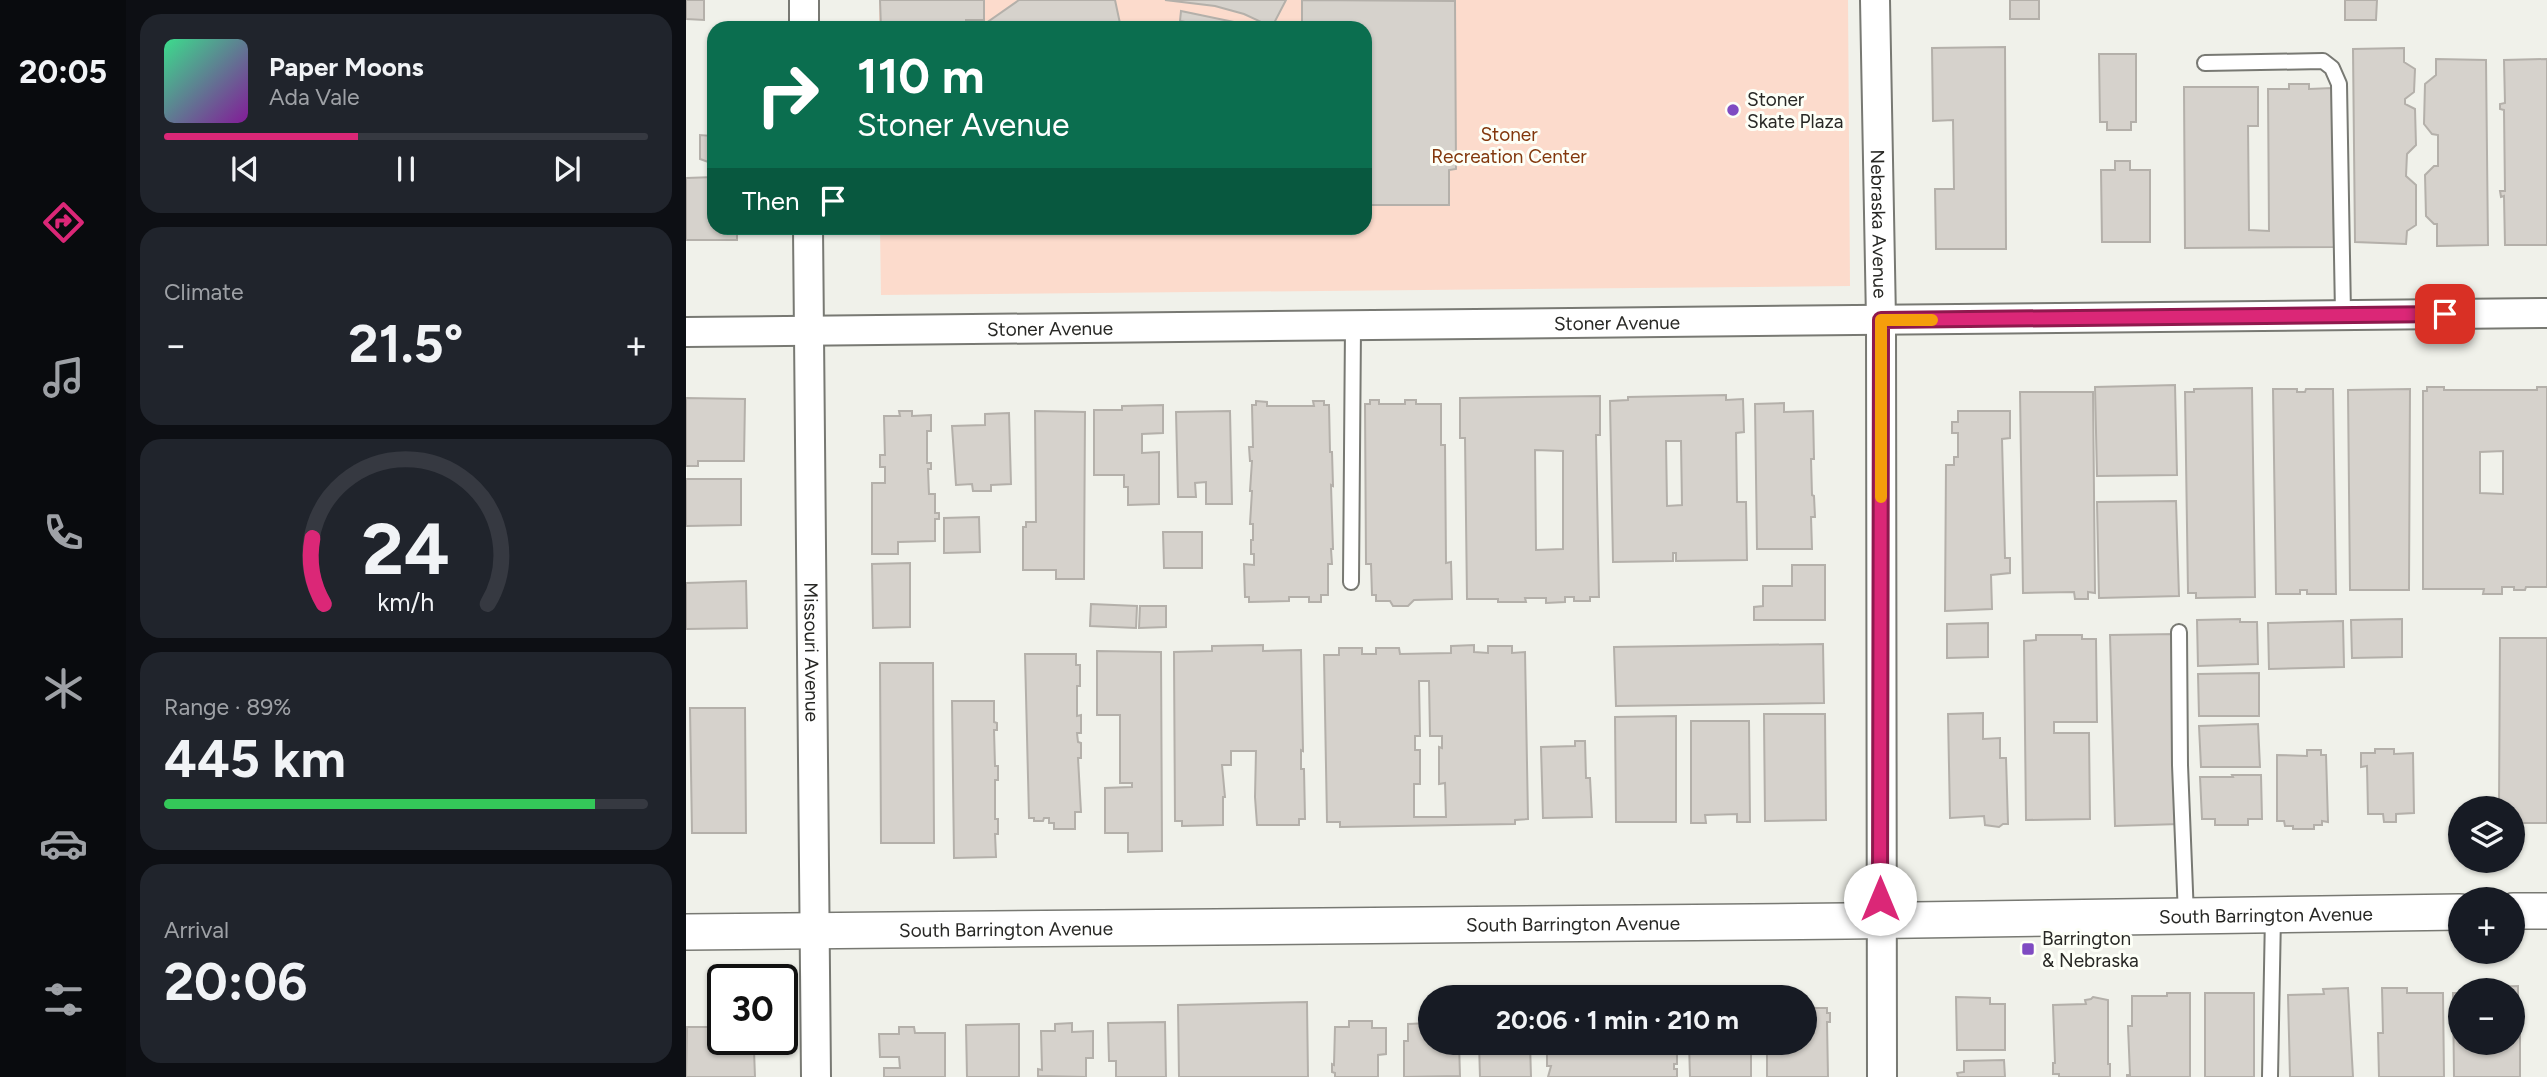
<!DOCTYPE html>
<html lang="en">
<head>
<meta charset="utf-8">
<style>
  :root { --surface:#171b24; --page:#20242c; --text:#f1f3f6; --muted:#9ea1a6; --line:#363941; --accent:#db2777 }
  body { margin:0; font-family:Figtree,sans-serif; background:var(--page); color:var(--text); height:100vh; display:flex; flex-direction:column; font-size:26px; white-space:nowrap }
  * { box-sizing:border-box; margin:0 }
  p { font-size:23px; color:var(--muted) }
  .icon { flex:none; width:38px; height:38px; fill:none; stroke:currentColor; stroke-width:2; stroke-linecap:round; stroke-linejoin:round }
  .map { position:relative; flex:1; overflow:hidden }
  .panel { display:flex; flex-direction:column; gap:14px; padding:14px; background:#0d0f14; width:560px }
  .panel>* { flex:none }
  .hud { position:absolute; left:21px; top:21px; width:665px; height:214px; border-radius:21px; box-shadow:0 2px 5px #0004; background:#0b6e4f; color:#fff; overflow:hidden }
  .controls { position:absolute; left:1762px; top:796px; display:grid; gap:14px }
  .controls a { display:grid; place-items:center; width:77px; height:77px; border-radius:50%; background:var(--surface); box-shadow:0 2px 5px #0004; font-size:35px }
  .speed { position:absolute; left:21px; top:964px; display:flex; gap:14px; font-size:35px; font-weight:700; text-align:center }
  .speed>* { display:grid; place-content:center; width:91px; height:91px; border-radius:50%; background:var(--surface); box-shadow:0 2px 5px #0004; line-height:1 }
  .speed .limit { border:4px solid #111; border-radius:10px; background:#fff; color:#111 }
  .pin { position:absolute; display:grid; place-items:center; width:60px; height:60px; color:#fff; margin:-30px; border-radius:14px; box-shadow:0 4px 10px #0006 }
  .me { position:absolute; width:77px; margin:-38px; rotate:0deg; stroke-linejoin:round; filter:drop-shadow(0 0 5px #0008) }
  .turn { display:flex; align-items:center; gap:24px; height:147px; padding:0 35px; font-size:32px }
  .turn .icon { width:91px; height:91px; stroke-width:2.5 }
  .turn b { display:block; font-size:49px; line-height:60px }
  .then { display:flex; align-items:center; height:66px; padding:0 35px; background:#0003; gap:14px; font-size:26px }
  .big { font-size:52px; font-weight:700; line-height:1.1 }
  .panel .widget { flex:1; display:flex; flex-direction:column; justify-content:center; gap:10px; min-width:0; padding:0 24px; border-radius:21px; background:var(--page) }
  .panel .dial { align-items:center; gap:0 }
  .dial svg { height:182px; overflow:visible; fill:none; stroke:var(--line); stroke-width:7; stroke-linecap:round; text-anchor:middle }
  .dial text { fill:var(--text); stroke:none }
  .song { display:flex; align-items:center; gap:21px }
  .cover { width:84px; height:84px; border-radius:10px; background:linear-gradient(135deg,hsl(150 70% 55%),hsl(290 70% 35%)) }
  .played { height:7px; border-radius:4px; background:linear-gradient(90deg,var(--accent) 40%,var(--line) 40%) }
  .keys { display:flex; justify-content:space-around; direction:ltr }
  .heat { display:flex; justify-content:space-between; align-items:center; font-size:38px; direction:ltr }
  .charge { height:10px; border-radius:5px; background:linear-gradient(90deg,#34c759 89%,var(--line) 0) }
  .trip { position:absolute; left:732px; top:985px; width:399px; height:70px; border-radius:35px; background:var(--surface); box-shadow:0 2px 5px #0004; font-weight:700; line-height:70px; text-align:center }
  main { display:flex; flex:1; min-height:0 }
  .menu { display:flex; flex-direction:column; width:126px; justify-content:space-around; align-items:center; background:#090b0e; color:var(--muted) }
  .menu .icon { width:49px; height:49px }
  .menu .current { color:var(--accent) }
  .menu b { font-size:32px; color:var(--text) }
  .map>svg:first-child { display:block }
</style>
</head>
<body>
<main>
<nav class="menu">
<b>20:05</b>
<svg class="icon current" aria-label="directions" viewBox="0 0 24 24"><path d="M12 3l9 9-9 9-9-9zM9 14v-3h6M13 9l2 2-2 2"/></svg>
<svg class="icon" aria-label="music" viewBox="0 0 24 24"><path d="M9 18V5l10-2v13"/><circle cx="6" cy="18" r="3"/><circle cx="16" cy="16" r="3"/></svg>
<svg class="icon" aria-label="phone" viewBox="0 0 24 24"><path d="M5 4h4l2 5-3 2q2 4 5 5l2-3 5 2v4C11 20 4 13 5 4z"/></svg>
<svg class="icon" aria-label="climate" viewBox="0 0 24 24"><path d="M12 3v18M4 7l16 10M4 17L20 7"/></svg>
<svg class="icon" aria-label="car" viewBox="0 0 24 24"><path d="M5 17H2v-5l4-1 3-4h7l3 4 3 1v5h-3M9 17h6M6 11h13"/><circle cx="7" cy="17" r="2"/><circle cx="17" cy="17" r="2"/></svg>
<svg class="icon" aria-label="filters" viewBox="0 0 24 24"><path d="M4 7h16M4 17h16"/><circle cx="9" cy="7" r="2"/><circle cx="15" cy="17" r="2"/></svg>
</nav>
<section class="panel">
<div class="widget">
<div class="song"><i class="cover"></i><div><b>Paper Moons</b><p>Ada Vale</p></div></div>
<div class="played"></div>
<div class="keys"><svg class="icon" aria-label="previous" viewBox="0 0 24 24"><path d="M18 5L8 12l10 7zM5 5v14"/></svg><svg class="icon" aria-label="pause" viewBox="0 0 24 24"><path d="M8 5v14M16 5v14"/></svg><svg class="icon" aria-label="next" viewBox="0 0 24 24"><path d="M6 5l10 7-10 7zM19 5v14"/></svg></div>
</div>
<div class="widget"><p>Climate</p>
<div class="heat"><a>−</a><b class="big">21.5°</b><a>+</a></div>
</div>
<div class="widget dial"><svg viewBox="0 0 100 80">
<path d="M14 69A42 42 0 1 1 86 69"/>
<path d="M14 69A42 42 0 0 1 9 40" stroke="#db2777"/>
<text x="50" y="56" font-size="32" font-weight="700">24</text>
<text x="50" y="72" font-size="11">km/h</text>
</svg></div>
<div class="widget"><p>Range · 89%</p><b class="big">445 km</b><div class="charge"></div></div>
<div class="widget"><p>Arrival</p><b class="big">20:06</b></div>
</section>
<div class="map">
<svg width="1861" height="1077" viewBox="0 0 1861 1077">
  <rect width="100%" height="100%" fill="#f0f1ea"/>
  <path fill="#fcdbcc" d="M193,0h969l2,286 -969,9 -1,-67h485v-200h-486z"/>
  <path fill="#d6d2cc" stroke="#b4b0aa" stroke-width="2" fill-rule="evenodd" d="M0,0h18v20l-18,-1z
    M194,0h104v20h-18v8h-85z
    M333,0h96l6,28h-142z
    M479,0h121l-14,27 -28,-13 -29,-8z
    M616,0l153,1 1,168 -7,1v35h-84v-177h-63z
    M1324,0h29v19h-29z
    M1659,0h32l-1,20h-31z
    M495,11l53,11 -2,6h-16l-36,-7z
    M1319,47l1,202h-70l-1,-60h19l-1,-69 -20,1 -1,-73z
    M1718,48v14l11,7 -1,23 -9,7v5l10,5 1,36 -9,9 -1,22 10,9v40l-9,6 -1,13 -51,-2 -2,-193z
    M1413,54h37v68h-5v8h-24v-8h-7z
    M1750,59l50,1 2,185 -51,1v-22h-3l-8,-8 -1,-41 9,-9h4v-31l-6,-1 -8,-10 1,-40 11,-9z
    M1861,59v186h-42l-1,-49 -3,1 -1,-6h5l-1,-81 -4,-1v-5l5,-1 -1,-43z
    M1603,84h20v5l23,-1 2,159 -149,1 -1,-161h74v39h-10l1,104 20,1 -1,-142h21z
    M26,103h2v61l-14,-5v-24l12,1z
    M1429,161h15v9h20v72h-48l-1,-72h14z
    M28,177v51h23v12h-51v-62z
    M1489,385l2,90 -80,1 -2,-89z
    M1741,387h17v3h93v-3h10v200h-21l-1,3h-11v-3h-12v7h-19l1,-5h-61v-198h4zM1817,451v43l-23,-1v-41z
    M1566,388l3,209 -59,1v-5h-8l-3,-201h9v-3z
    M1587,389h24v3h8l1,-3h27l3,205h-29v-4h-7v4h-24z
    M1724,389l-1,201h-59l-2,-200z
    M1334,392h73l2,201 -7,-1v7h-13l-1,-7 -51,1z
    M1040,395v5l17,-1 1,33 -8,1 1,69h9l1,58 -71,1v-8h-3v8l-60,1 -3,-161 18,-1v-3zM980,441h15l1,64 -15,1z
    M914,396v39h-4l3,162h-9v4h-16v-4h-9v5l-19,1v-5h-21l1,4h-28v-3h-31l-2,-161h-5v-40zM849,450l28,1v98l-27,1z
    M0,398l59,1 -1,62h-46v5h-12z
    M684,400h9v4h26v-4h11v4h25v41h4l1,118 5,-1 1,37 -38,1 -6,6h-15l-3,-5h-14v-6h-4l-1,-31h-5l-1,-160h5z
    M570,401l11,1v4h47l-1,-5h11v4h5l1,47h2l1,34 -2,-1 2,64h-2l1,15h-4v31h-7v7h-12v-5h-20v4l-40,1v-5h-4l-1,-33 10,1v-11h-3v-14h2v-16h-3l2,-33h-2l2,-30h-2l-1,-14h4l-1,-42h4z
    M1098,403v9l29,-1 1,48h-3l1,36 2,1 1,21h-4l1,32h-55l-2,-145z
    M477,405v28l-21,1v19l17,-1v52l-31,1v-18h-4v-12h-30v-65h28v-4z
    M213,411h13v5l19,-1v16h-4v32h4v6h-3l1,25h6v19h4v6h-4v22l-37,1v12h-26v-71h13v-16h-5v-12h5l-1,-39h16z
    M349,411l50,1 -1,167h-28v-9h-33v-43h3v-5h10z
    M544,411l2,93h-26v-22l-11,1 1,14h-18l-2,-85z
    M1272,411h52v27l-8,1 3,119h5v15l-19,2 1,34 -47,2 1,-146h8v-8h4v-24h-6v-11h6z
    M323,413l2,71 -20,1v6h-18l-1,-7 -16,1 -4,-59 33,-1v-11z
    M0,479h55v46l-55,1z
    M1490,501l3,95 -80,2 -2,-96z
    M293,517l1,35 -36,1v-35z
    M477,532h39v36h-38z
    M224,563v64l-37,1 -1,-64z
    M1106,565h33v55h-71v-13l9,-1v-20h29z
    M60,581l1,47 -61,1v-46z
    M405,604l46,2 -1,22 -46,-2z
    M454,606h26v21l-27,1z
    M1554,619v3h17l1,42 -60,2 -1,-46z
    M1716,619v38l-50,1 -1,-38z
    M1657,621l1,46 -75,2 -1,-46z
    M1302,623v34l-41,1v-34z
    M1489,634l4,190 -64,2 -5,-191z
    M1350,635h46v4h14l1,83h-43v11h35l1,86 -64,1 -2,-179 12,-1z
    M1814,638h47v185h-34v-15h-14z
    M1137,644l1,59 -208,3 -2,-59z
    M577,645v6l38,-1 2,101 -2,-1v19h3l1,50h-6v6h-42l-2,-28 1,-46h-25v14h-9l3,32h-2v28l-41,1v-5h-7l-1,-169 38,-1v-5z
    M788,645v7l14,1v-7h24v7l13,-1 3,167 -13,1v4l-175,3v-5h-13l-3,-167h15v-7h23v6h14v-6h23l1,6 51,-1v-7zM733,681h10l1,55h12v12l-3,-1v37l6,-1 1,34h-32v-33h6v-34h-5v-14h5z
    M411,651l64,1 1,199 -34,1v-19h-23v-45l27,-1v-4h-12v-68h-23z
    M339,654h51v11h4v21h-3v30l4,-1v18h-4l1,9 3,1v15h-3l3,54h-6v17h-21v-6h-5v-5h-5l-1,3h-9v-3h-5z
    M194,663h53l1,180h-53z
    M1573,673v43h-60l-1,-42z
    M266,701h42v21l3,1v7h-3l1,36h3v14h-3v39h3v15h-3l1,23 -42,1z
    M4,708h55l1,125h-54z
    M1297,713v26l17,-1v20h6l2,66h-5l-4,3 -14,-2 -1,-9 -34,2 -2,-104z
    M1078,714h61l1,106 -61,1z
    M990,716v106h-60l-1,-105z
    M1005,721h58l1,101h-13v-8l-32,1 1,8h-15z
    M1572,724l2,43h-59l-2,-41z
    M889,741h10l1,37h4l2,39 -49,1 -2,-71 34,-1z
    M1689,749h19v5l19,-1 1,60 -18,1v8h-12l-1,-8h-15l-1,-48 -6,1v-14h14z
    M1621,750h14v5h5l2,67 -6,-1v4h-8v4h-21v-3h-8l-1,-5h-7v-66l30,1z
    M1546,775h29l1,44h-14v6h-33v-6h-13l-2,-42h33z
    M1832,986v12h-3l1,34h4v45h-66l-1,-84h7v50h53v-53h-24v-3z
    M1662,988l5,89h-63l-2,-82 36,-1 -1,-5z
    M1696,988h25v5h36l1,84h-65l-1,-44h5z
    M1481,993h23v84h-63v-2h3l-2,-49h4v-30h35z
    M1519,993h49v84h-49z
    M1270,997l34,1v6h15v46h-48z
    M1407,997l15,3v64h2v13h-51v-3h-6v-11h2l-2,-58 33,-1 -1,-4 6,-1z
    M621,1002l1,75h-129l-1,-72z
    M1118,1008h23v5h3v9h-3l1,55h-61v-34h37z
    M663,1021h23v7h14v26l-8,1v22h-43v-4l-3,-1v-8l2,1 1,-38h14z
    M479,1022l1,55h-50v-16h-7l-1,-38z
    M386,1023v9l21,-1v27h-7v19l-48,-1v-7l4,1 -1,-39h14v-7z
    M744,1023v20h29l1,33 -56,1v-36h4v-17z
    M333,1024v53h-52l-1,-52z
    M1,1027h23v7h13v6h38v10h-7l1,27h-69z
    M213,1027h15l1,6h30v44h-61v-9h16l-1,-11h-19l-1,-23h20z
    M793,1043h51l1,34h-51z
    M861,1043h130v21h-3v5h3v8h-129l3,-11h-4z
    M1003,1043h62v34h-61z
    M1318,1060l1,17h-47l-1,-4 7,-1v-11z"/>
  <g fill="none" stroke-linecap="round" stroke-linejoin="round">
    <g stroke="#787973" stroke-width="18">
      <path id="service" d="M1519,63l118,-2 9,7 7,16 4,230
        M665,582l2,-256
        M1493,632l1,133 6,151
        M1584,1077l3,-162"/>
    </g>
    <g stroke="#787973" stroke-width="32">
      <g id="minor">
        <path d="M118,0v28"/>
        <path id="s1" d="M1189,0l6,320 1,757"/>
        <path id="s2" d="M122,228l8,849"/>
        <path id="s3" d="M0,332l1861,-19"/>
      </g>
    </g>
    <g stroke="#787973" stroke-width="38">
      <g id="tertiary">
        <path d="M1827,911h34"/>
        <path id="s4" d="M0,932l1160,-11 614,-9"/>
      </g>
    </g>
    <use href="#service" stroke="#fff" stroke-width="14"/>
    <use href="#minor" stroke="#fff" stroke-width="28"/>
    <use href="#tertiary" stroke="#fff" stroke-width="35"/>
  </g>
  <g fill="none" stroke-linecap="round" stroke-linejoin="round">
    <g stroke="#8e194d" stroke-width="18">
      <path id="route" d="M1194,899l1,-579 564,-6"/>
    </g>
    <use href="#route" stroke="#db2777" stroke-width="12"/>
    <path stroke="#f59e0b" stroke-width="12" d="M1195,497v-177h51"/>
  </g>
  <g fill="#7f4bc2" stroke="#fdfff7" stroke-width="2.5">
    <circle cx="1047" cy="110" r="7"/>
    <rect x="1335" y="942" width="14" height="14" rx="3.5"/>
  </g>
  <g text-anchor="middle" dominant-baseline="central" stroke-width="6" stroke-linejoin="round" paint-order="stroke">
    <g font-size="19" fill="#282825" stroke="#fdfff7" text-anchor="start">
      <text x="1061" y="99">Stoner<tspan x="1061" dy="22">Skate Plaza</tspan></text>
      <text x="1356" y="938">Barrington<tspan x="1356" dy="22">&amp; Nebraska</tspan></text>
    </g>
    <g font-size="19" fill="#82370c" stroke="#fdfff7">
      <text x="823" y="134">Stoner<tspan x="823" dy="22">Recreation Center</tspan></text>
    </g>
    <g font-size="19" fill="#282825" stroke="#fdfff7">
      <text stroke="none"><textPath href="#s1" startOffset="224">Nebraska Avenue</textPath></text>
      <text stroke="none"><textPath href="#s3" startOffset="931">Stoner Avenue</textPath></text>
      <text stroke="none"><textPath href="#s3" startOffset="364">Stoner Avenue</textPath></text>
      <text stroke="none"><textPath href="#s2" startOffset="424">Missouri Avenue</textPath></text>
      <text stroke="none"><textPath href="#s4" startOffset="1580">South Barrington Avenue</textPath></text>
      <text stroke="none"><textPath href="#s4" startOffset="887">South Barrington Avenue</textPath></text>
      <text stroke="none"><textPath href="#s4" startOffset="320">South Barrington Avenue</textPath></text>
    </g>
  </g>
</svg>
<div class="controls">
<a><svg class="icon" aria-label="layers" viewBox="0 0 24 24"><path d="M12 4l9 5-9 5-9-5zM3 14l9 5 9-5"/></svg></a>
<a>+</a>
<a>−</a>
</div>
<div class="speed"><div class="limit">30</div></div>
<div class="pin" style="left:1759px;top:314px;background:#d93025"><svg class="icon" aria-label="arrive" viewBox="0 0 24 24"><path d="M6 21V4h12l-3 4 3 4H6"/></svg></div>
<svg class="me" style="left:1194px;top:899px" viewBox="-20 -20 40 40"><circle r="19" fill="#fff"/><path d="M0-13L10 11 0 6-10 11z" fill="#db2777"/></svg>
<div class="trip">20:06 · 1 min · 210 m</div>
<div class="hud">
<div class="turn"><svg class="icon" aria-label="right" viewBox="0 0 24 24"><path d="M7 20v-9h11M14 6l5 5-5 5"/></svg><div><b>110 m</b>Stoner Avenue</div></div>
<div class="then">Then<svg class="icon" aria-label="arrive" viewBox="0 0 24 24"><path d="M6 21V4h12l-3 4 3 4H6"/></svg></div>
</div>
</div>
</main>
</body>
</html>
